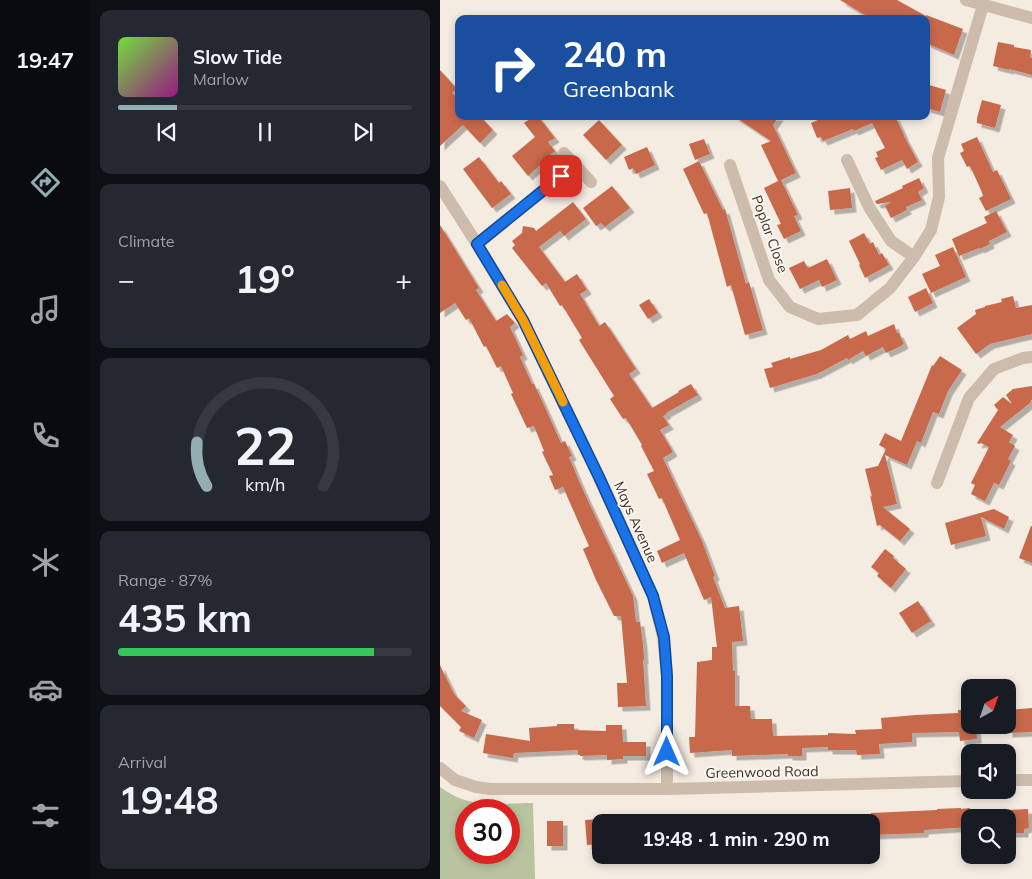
<!DOCTYPE html>
<html lang="en">
<head>
<meta charset="utf-8">
<style>
  :root { --surface:#171b24; --page:#242831; --text:#f1f3f6; --muted:#9ea1a6; --line:#363941; --accent:#92aeb2 }
  body { margin:0; font-family:Mulish,sans-serif; background:var(--page); color:var(--text); height:100vh; display:flex; flex-direction:column; font-size:19px; white-space:nowrap }
  * { box-sizing:border-box; margin:0 }
  p { font-size:16px; color:var(--muted) }
  .icon { flex:none; width:28px; height:28px; fill:none; stroke:currentColor; stroke-width:2; stroke-linecap:round; stroke-linejoin:round }
  .map { position:relative; flex:1; overflow:hidden }
  .details { display:flex; flex-direction:column; gap:10px; padding:10px; background:#0d0f14; width:350px }
  .details>* { flex:none }
  .hud { position:absolute; left:15px; top:15px; width:475px; height:105px; border-radius:10px; box-shadow:0 2px 8px #0003; background:#1a4fa0; color:#fff; overflow:hidden }
  .needle { width:32px; rotate:40deg }
  .tools { position:absolute; left:521px; top:679px; display:grid; gap:10px }
  .tools a { display:grid; place-items:center; width:55px; height:55px; border-radius:10px; background:var(--surface); box-shadow:0 2px 8px #0003; font-size:25px }
  .speed { position:absolute; left:15px; top:799px; display:flex; gap:10px; font-size:25px; font-weight:700; text-align:center }
  .speed>* { display:grid; place-content:center; width:65px; height:65px; border-radius:50%; background:var(--surface); box-shadow:0 2px 8px #0003; line-height:1 }
  .speed .limit { border:8px solid #d22; background:#fff; color:#111 }
  .pin { position:absolute; display:grid; place-items:center; width:42px; height:42px; color:#fff; margin:-21px; border-radius:10px; box-shadow:0 2px 8px #0006 }
  .me { position:absolute; width:55px; margin:-28px; rotate:0deg; stroke-linejoin:round; filter:drop-shadow(0 0 4px #0008) }
  .turn { display:flex; align-items:center; gap:18px; height:105px; padding:0 25px; font-size:22px }
  .turn .icon { width:65px; height:65px; stroke-width:2.5 }
  .turn b { display:block; font-size:35px; line-height:42px }
  .big { font-size:38px; font-weight:700; line-height:1.1 }
  .details .widget { flex:1; display:flex; flex-direction:column; justify-content:center; gap:8px; min-width:0; padding:0 18px; border-radius:10px; background:var(--page) }
  .details .dial { align-items:center; gap:0 }
  .dial svg { height:130px; overflow:visible; fill:none; stroke:var(--line); stroke-width:7; stroke-linecap:round; text-anchor:middle }
  .dial text { fill:var(--text); stroke:none }
  .song { display:flex; align-items:center; gap:15px }
  .cover { width:60px; height:60px; border-radius:8px; background:linear-gradient(135deg,hsl(100 70% 55%),hsl(310 70% 35%)) }
  .played { height:5px; border-radius:2px; background:linear-gradient(90deg,var(--accent) 20%,var(--line) 20%) }
  .keys { display:flex; justify-content:space-around; direction:ltr }
  .heat { display:flex; justify-content:space-between; align-items:center; font-size:28px; direction:ltr }
  .charge { height:8px; border-radius:4px; background:linear-gradient(90deg,#34c759 87%,var(--line) 0) }
  .trip { position:absolute; left:152px; top:814px; width:288px; height:50px; border-radius:10px; background:var(--surface); box-shadow:0 2px 8px #0003; font-weight:700; line-height:50px; text-align:center }
  main { display:flex; flex:1; min-height:0 }
  .tabs { display:flex; flex-direction:column; width:90px; justify-content:space-around; align-items:center; background:#090b0e; color:var(--muted) }
  .tabs .icon { width:35px; height:35px }
  .tabs .selected { color:var(--accent) }
  .tabs b { font-size:22px; color:var(--text) }
  .map>svg:first-child { display:block }
</style>
</head>
<body>
<main>
<nav class="tabs">
<b>19:47</b>
<svg class="icon selected" aria-label="directions" viewBox="0 0 24 24"><path d="M12 3l9 9-9 9-9-9zM9 14v-3h6M13 9l2 2-2 2"/></svg>
<svg class="icon" aria-label="music" viewBox="0 0 24 24"><path d="M9 18V5l10-2v13"/><circle cx="6" cy="18" r="3"/><circle cx="16" cy="16" r="3"/></svg>
<svg class="icon" aria-label="phone" viewBox="0 0 24 24"><path d="M5 4h4l2 5-3 2q2 4 5 5l2-3 5 2v4C11 20 4 13 5 4z"/></svg>
<svg class="icon" aria-label="climate" viewBox="0 0 24 24"><path d="M12 3v18M4 7l16 10M4 17L20 7"/></svg>
<svg class="icon" aria-label="car" viewBox="0 0 24 24"><path d="M5 17H2v-5l4-1 3-4h7l3 4 3 1v5h-3M9 17h6M6 11h13"/><circle cx="7" cy="17" r="2"/><circle cx="17" cy="17" r="2"/></svg>
<svg class="icon" aria-label="filters" viewBox="0 0 24 24"><path d="M4 7h16M4 17h16"/><circle cx="9" cy="7" r="2"/><circle cx="15" cy="17" r="2"/></svg>
</nav>
<section class="details">
<div class="widget">
<div class="song"><i class="cover"></i><div><b>Slow Tide</b><p>Marlow</p></div></div>
<div class="played"></div>
<div class="keys"><svg class="icon" aria-label="previous" viewBox="0 0 24 24"><path d="M18 5L8 12l10 7zM5 5v14"/></svg><svg class="icon" aria-label="pause" viewBox="0 0 24 24"><path d="M8 5v14M16 5v14"/></svg><svg class="icon" aria-label="next" viewBox="0 0 24 24"><path d="M6 5l10 7-10 7zM19 5v14"/></svg></div>
</div>
<div class="widget"><p>Climate</p>
<div class="heat"><a>−</a><b class="big">19°</b><a>+</a></div>
</div>
<div class="widget dial"><svg viewBox="0 0 100 80">
<path d="M14 69A42 42 0 1 1 86 69"/>
<path d="M14 69A42 42 0 0 1 8 42" stroke="#92aeb2"/>
<text x="50" y="56" font-size="32" font-weight="700">22</text>
<text x="50" y="72" font-size="11">km/h</text>
</svg></div>
<div class="widget"><p>Range · 87%</p><b class="big">435 km</b><div class="charge"></div></div>
<div class="widget"><p>Arrival</p><b class="big">19:48</b></div>
</section>
<div class="map">
<svg width="592" height="879" viewBox="0 0 592 879">
  <defs>
    <filter id="shadow"><feDropShadow dx="4.5" dy="4.5" stdDeviation="0" flood-color="#0004"/></filter>
  </defs>
  <rect width="100%" height="100%" fill="#f4ebe1"/>
  <path fill="#b8c4a0" fill-rule="evenodd" d="M0,787c9,6 18,12 29,14 18,5 45,2 64,2l2,76h-95zM26,810h43v42h-43z"/>
  <path fill="#c8694b" filter="url(#shadow)" d="M400,0h57l29,16v-1l37,14 -9,26 -28,-12v-24h-54z
    M558,42l16,3v2l17,3 -1,8h2v17l-23,-6v1l-16,-4z
    M0,70l17,19 -5,4 7,6v17h21l13,14 -13,13 -17,-18 -23,21z
    M486,84l20,6 -6,22 -14,-4z
    M542,100l19,5 -6,23 -18,-5v-5z
    M94,116h4l17,22 -7,4 7,9 -10,8 1,1 -18,16 -16,-20 23,-19 -11,-14z
    M294,116h45l-6,9 23,48 -15,7 17,35 -4,1 7,15 -17,8 -7,-14 4,-1 -17,-36 14,-7 -17,-36 10,-4z
    M387,116h68l9,19v1l14,26 -11,7 -5,-9 -21,10 -6,-12 3,-1 -2,-5 9,-4 -13,-25 -18,8 -1,-2 -30,12 -2,-4 -4,1 -6,-15z
    M159,120l23,25 -16,15 -23,-25z
    M537,137l16,35 4,-2 14,29 -25,12 -7,-13 4,-2 -2,-6 -11,-24 -3,1 -7,-14 4,-2 -3,-7z
    M264,139l6,15 -15,6 -6,-16z
    M207,147l8,18 -19,9 -3,-6 -4,2 -5,-13z
    M39,157l20,26 2,-2 10,13 -19,14 -29,-39z
    M259,161l24,49 2,-1 21,75 3,-2 14,48 -18,5 -14,-50 -4,2 -20,-74 -3,1 -21,-45z
    M479,178l5,10 -6,4 4,8 -16,7 1,3 -16,8 -6,-12 6,-4 -14,2 -1,-1 -1,-2 28,-13 -1,-2z
    M172,186l18,22 -25,19 -4,-4 -5,3 -13,-18z
    M410,188l2,20 -22,2 -2,-19z
    M133,202l13,17 -22,17 -4,-5 -21,16 26,35 12,-8 10,16 -7,4 19,32 6,-4 31,47 -7,5 23,34 27,-16 -1,-1 13,-7 7,11 -32,18 1,1 -4,2 6,9 -9,5 13,22 -10,6 39,83 13,35 -2,1 12,31 14,-2 4,35 -11,1 1,29h2v35h15l1,13h21l1,17 55,-1v-2l28,1 -1,-4 27,-1 -1,-11 35,-3 42,-2v-3l12,-1v16h6l1,14 -17,2 -1,-9 -47,1v9l-33,2 1,10 -23,1 -1,-5h-28v-3l-26,1v8h-14v-2l-56,2v-6l-42,3 -1,-16h6l2,-75 15,-2v-13h5l-6,-50 -7,3 -20,-47 -22,10 -5,-12 23,-11 -18,-42 -3,1 -12,-25 7,-3 -13,-25 1,-1 -16,-27 -3,1 -13,-20 4,-3 -35,-56 3,-2 -20,-33 -2,1 -14,-23 -4,3 -30,-38 3,-3 -3,-4 10,-8 1,-7 11,2 2,3z
    M556,211l11,21 -18,9 1,3 -10,5 -1,-1 -20,8 -7,-17 35,-16 -3,-6z
    M0,225l39,63 -3,2 20,31 11,-7 8,9 -5,4 13,28 -3,2 12,27h2l9,19 18,40 4,-2 7,15 -3,1 13,31 51,108 3,26h4l3,22 1,16h-1l3,46 -28,1 -1,-24h10l-6,-67h-7l-18,-36 -13,-31 6,-3 -26,-59 -8,3 -6,-14 4,-1 -11,-23 2,-1 -10,-25 -7,2 -16,-34 2,-1 -12,-27 -4,2 -11,-22 -2,1 -15,-29 -3,2 -11,-17 -15,10z
    M424,233l6,11 3,-2 6,13 3,-2 7,12 -24,13 -6,-13 1,-1 -11,-23z
    M513,247l13,30 -35,16 -9,-19 18,-8 -5,-11z
    M387,259l10,21 -15,7 -3,-7 -19,9 -11,-21 15,-7 4,7z
    M486,288l7,15 -18,9 -7,-15z
    M573,296l3,12 16,-3v29l-42,10 -14,10 -19,-26 19,-14 -1,-4 10,-3v-1l17,-4 -1,-3z
    M209,299l9,14 -10,6 -9,-14z
    M454,324l3,9h2l5,11 -5,3 -13,6 -3,-6 -17,9 -3,-5 -15,9 -1,-2 -30,16 -47,14 -6,-19 9,-2 -2,-4 19,-6v2l31,-9 27,-15 2,4 16,-8 2,5z
    M500,356l22,14 -14,21 -9,23 -6,-2 -12,31 -4,-2 -10,24 -22,-10 12,49 -14,3 27,22 -10,12 -20,-16 -3,1 -7,-31 2,2 -7,-28 13,-3 8,-17 -7,-4 6,-12 16,8 31,-76 1,1z
    M592,386v13l-2,4 -30,24 13,8 -4,7 6,4 -7,13 3,2 -12,24 -5,-2 -9,18 -14,-7 4,-9 -4,-2 18,-36 -8,-4 -2,1 -2,-1 21,-33 -4,-5 9,-8 9,7 -6,-9 7,-6z
    M554,509l15,8 -5,12 -23,-12 5,19 -35,9 -6,-22z
    M591,526h1v37l-13,-5z
    M445,549l9,7 -1,2 13,11 -15,19 -14,-12 2,-3 -8,-6z
    M478,601l13,20 -19,12 -13,-20z
    M0,665l14,29 12,12 -5,5 21,9 -8,18 -15,-7 2,-4 -21,-21z
    M592,708v24l-24,1v-23z
    M117,724h17v6l32,1v-6h16l1,17h23v14h-23v3l-16,1v-5l-27,1v-1h-2v-5l-64,3 -1,5 -30,-5 3,-19 44,7 -1,-13 28,-2z
    M521,808v1l9,-1v19l-46,3v3l-53,2v-22l66,-3v-1z
    M588,809l1,19 -5,1v4h-16v-23z
    M161,819v25l-14,1 -2,-25z
    M107,821h16v25h-16z"/>
  <g fill="none" stroke-linecap="round" stroke-linejoin="round">
    <path stroke="#cdbbac" stroke-width="12" d="M526,0l66,18
      M124,153l27,29
      M407,160l22,47 22,34 23,16
      M290,165l39,115 21,27 28,12 39,-4 33,-27 24,-31 17,-27 8,-33 -1,-39 45,-153
      M0,186l37,58 46,76 76,157 54,119 10,41 4,39v113
      M37,244l98,-79
      M497,483l32,-85 25,-29 29,-11 9,-1
      M0,768l15,12 21,7 14,2h177l303,-8
      M568,780h24"/>
  </g>
  <g fill="none" stroke-linecap="round" stroke-linejoin="round">
    <g stroke="#114b97" stroke-width="12">
      <path id="route" d="M121,176l-84,68 46,76 76,157 54,119 11,41 3,39v76"/>
    </g>
    <use href="#route" stroke="#1a73e8" stroke-width="9"/>
    <path stroke="#f59e0b" stroke-width="9" d="M62,285l21,35 40,82"/>
  </g>
  <g text-anchor="middle" dominant-baseline="central" stroke-width="4" stroke-linejoin="round" paint-order="stroke">
    <g font-size="14" fill="#3b302b" stroke="#fbf5ee">
      <text transform="translate(330 234) rotate(70)">Poplar Close</text>
      <text transform="translate(196 522) rotate(66)">Mays Avenue</text>
      <text transform="translate(322 772) rotate(-1)">Greenwood Road</text>
    </g>
  </g>
</svg>
<div class="tools">
<a><svg class="needle" viewBox="-14 -14 28 28"><path d="M0-13l5 13h-10z" fill="#e53935"/><path d="M0 13l5-13h-10z" fill="#9ea1a6"/></svg></a>
<a><svg class="icon" aria-label="sound" viewBox="0 0 24 24"><path d="M4 9h4l5-4v14l-5-4H4zM17 9q2 3 0 6"/></svg></a>
<a><svg class="icon" aria-label="search" viewBox="0 0 24 24"><circle cx="10" cy="10" r="6"/><path d="M15 15l6 6"/></svg></a>
</div>
<div class="speed"><div class="limit">30</div></div>
<div class="pin" style="left:121px;top:176px;background:#d93025"><svg class="icon" aria-label="arrive" viewBox="0 0 24 24"><path d="M6 21V4h12l-3 4 3 4H6"/></svg></div>
<svg class="me" style="left:227px;top:752px" viewBox="-20 -20 40 40"><path d="M0-17L14 15 0 8-14 15z" fill="#1a73e8" stroke="#fff" stroke-width="4"/></svg>
<div class="trip">19:48 · 1 min · 290 m</div>
<div class="hud">
<div class="turn"><svg class="icon" aria-label="right" viewBox="0 0 24 24"><path d="M7 20v-9h11M14 6l5 5-5 5"/></svg><div><b>240 m</b>Greenbank</div></div>
</div>
</div>
</main>
</body>
</html>
